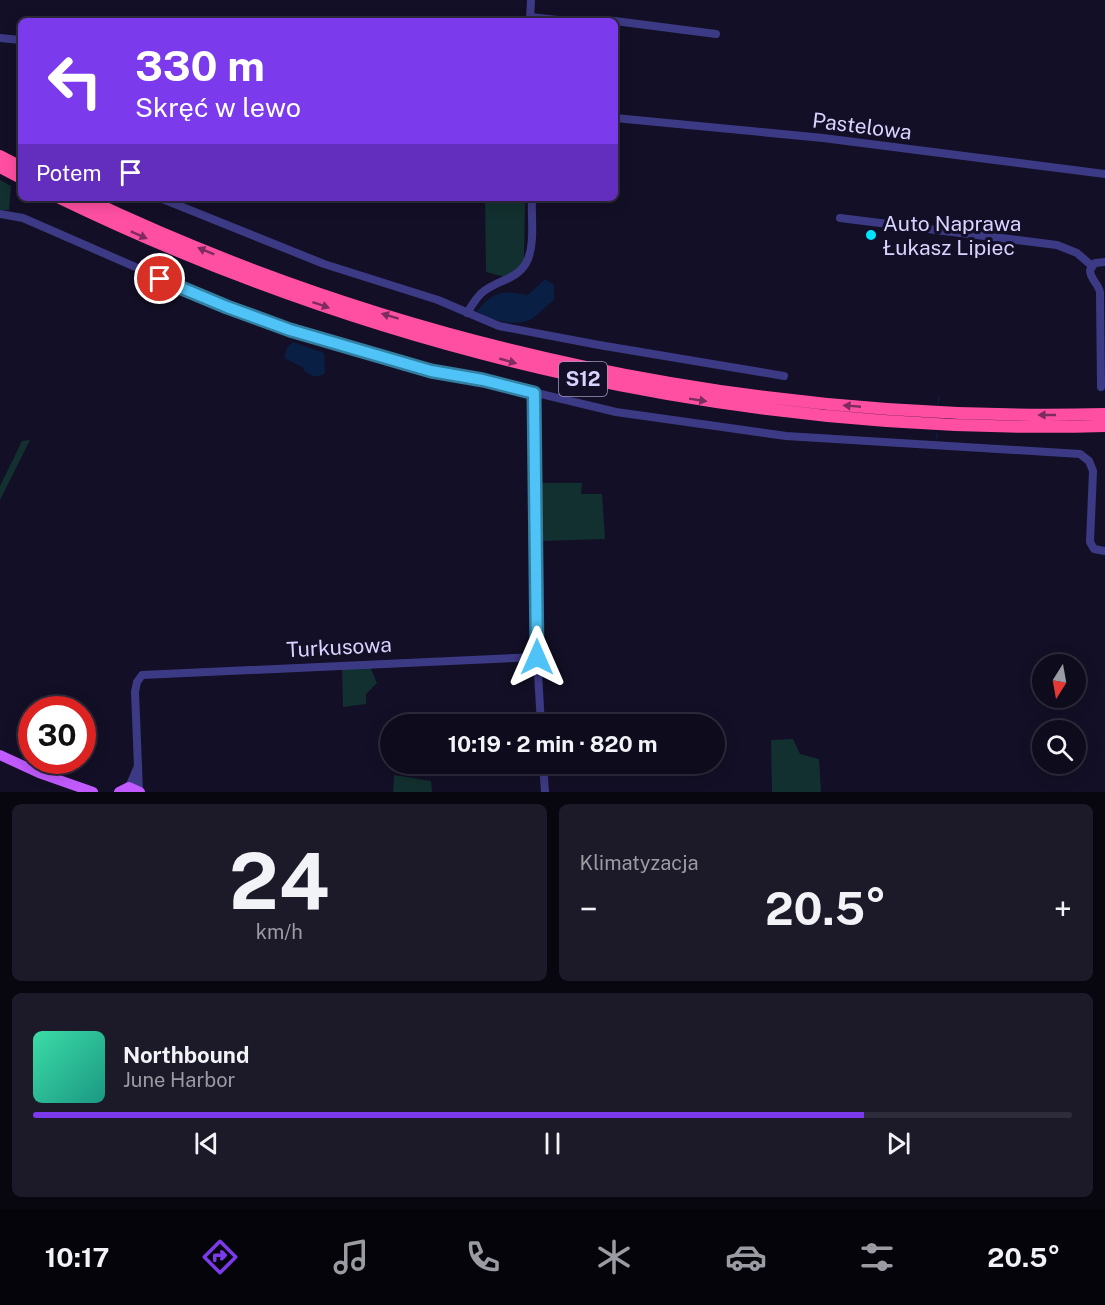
<!DOCTYPE html>
<html lang="pl">
<head>
<meta charset="utf-8">
<style>
  :root { --surface:#0e0b1c; --page:#1c1929; --text:#f1f3f6; --muted:#9b9ba3; --line:#2e2b3b; --accent:#7c3aed }
  body { margin:0; font-family:"Public Sans",sans-serif; background:var(--page); color:var(--text); height:100vh; display:flex; flex-direction:column; font-size:22px; white-space:nowrap }
  * { box-sizing:border-box; margin:0 }
  p { font-size:20px; color:var(--muted) }
  .icon { flex:none; width:33px; height:33px; fill:none; stroke:currentColor; stroke-width:2; stroke-linecap:round; stroke-linejoin:round }
  .map { position:relative; height:792px; overflow:hidden }
  .drawer { display:flex; flex-direction:column; gap:12px; padding:12px; background:#08060f; flex:1 }
  .drawer>* { flex:none }
  .guide { position:absolute; left:18px; top:18px; width:600px; height:183px; border-radius:9px; box-shadow:0 3px 15px #0003,0 0 0 2px var(--line); background:#7c3aed; color:#fff; overflow:hidden }
  .needle { width:39px; rotate:191deg }
  .buttons { position:absolute; left:1032px; top:654px; display:grid; gap:12px }
  .buttons a { display:grid; place-items:center; width:54px; height:54px; border-radius:50%; background:var(--surface); box-shadow:0 3px 15px #0003,0 0 0 2px var(--line); font-size:30px }
  .speed { position:absolute; left:18px; top:696px; display:flex; gap:12px; font-size:30px; font-weight:700; text-align:center }
  .speed>* { display:grid; place-content:center; width:78px; height:78px; border-radius:50%; background:var(--surface); box-shadow:0 3px 15px #0003,0 0 0 2px var(--line); line-height:1 }
  .speed .limit { border:9px solid #d22; background:#fff; color:#111 }
  .pin { position:absolute; display:grid; place-items:center; width:51px; height:51px; color:#fff; margin:-26px; border:3px solid #fff; border-radius:50%; box-shadow:0 2px 6px #0007 }
  .me { position:absolute; width:66px; margin:-33px; rotate:0deg; stroke-linejoin:round; filter:drop-shadow(0 0 4px #0008) }
  .turn { display:flex; align-items:center; gap:21px; height:126px; padding:0 18px; font-size:27px }
  .turn .icon { width:78px; height:78px; stroke-width:2.5 }
  .turn b { display:block; font-size:42px; line-height:51px }
  .then { display:flex; align-items:center; height:57px; padding:0 18px; background:#0003; gap:12px; font-size:22px }
  .big { font-size:45px; font-weight:700; line-height:1.1 }
  .drawer .card { flex:1; display:flex; flex-direction:column; justify-content:center; gap:9px; min-width:0; padding:0 21px; border-radius:9px; background:var(--page) }
  .drawer .dial { align-items:center; gap:0 }
  .dial b { font-size:78px; line-height:1 }
  .song { display:flex; align-items:center; gap:18px }
  .cover { width:72px; height:72px; border-radius:9px; background:linear-gradient(135deg,hsl(160 70% 55%),hsl(170 70% 35%)) }
  .played { height:6px; border-radius:3px; background:linear-gradient(90deg,var(--accent) 80%,var(--line) 80%) }
  .keys { display:flex; justify-content:space-around; direction:ltr }
  .heat { display:flex; justify-content:space-between; align-items:center; font-size:33px; direction:ltr }
  .drawer .tiles { flex:1; display:grid; gap:12px; grid-template-columns:1fr 1fr }
  .card:last-child { grid-column:span 2 }
  .trip { position:absolute; left:380px; top:714px; width:345px; height:60px; border-radius:30px; background:var(--surface); box-shadow:0 3px 15px #0003,0 0 0 2px var(--line); font-weight:700; line-height:60px; text-align:center }
  .dock { display:flex; height:96px; justify-content:space-around; align-items:center; background:#06040b; color:var(--muted) }
  .dock .icon { width:42px; height:42px }
  .dock .active { color:var(--accent) }
  .dock b { font-size:27px; color:var(--text) }
  .map>svg:first-child { display:block }
</style>
</head>
<body>
<div class="map">
<svg width="1105" height="792" viewBox="0 0 1105 792">
  <rect width="100%" height="100%" fill="#130f26"/>
  <path fill="#12302f" d="M0,180l11,6 -2,24h-9z
    M485,198h40l-1,61 -6,10 -13,8 -19,-5z
    M30,440l-30,60v-14l22,-45z
    M539,483h43l-1,11h21l3,45 -65,2z
    M370,667l7,16 -11,11v10l-23,3 -1,-39z
    M793,739l7,15 19,5 2,33h-49l-1,-52z
    M394,775l37,6 1,11h-39z"/>
  <path fill="#0a1f44" d="M545,279l9,6v15c-9,6 -17,18 -27,21 -16,5 -37,-1 -50,-10 17,-20 25,-21 51,-16z
    M293,342l31,11 1,20c-9,6 -13,3 -21,-2v-3l-20,-10 3,-10z"/>
  <g fill="none" stroke-linecap="round" stroke-linejoin="round">
    <path stroke="#0a1f44" stroke-width="1.5" d="M938,404l1,-7
      M936,440l1,-6"/>
    <path stroke="#3d3a85" stroke-width="8" d="M530,17l37,4
      M530,20l1,-20
      M615,21l101,13
      M0,38l21,2
      M615,118l208,20 282,36
      M160,198l164,66 114,36 61,26 100,19 185,31
      M0,214l23,4 204,89 63,23 141,41 52,9 133,32 170,24 294,18 9,7 4,10 -3,71 4,7 11,2
      M840,218l217,27 20,8 15,13
      M467,313c5,-8 10,-17 17,-22 16,-12 36,-12 44,-32 7,-18 3,-42 4,-61
      M1101,387l-1,-95c-2,-9 -10,-13 -10,-22l5,-7 10,-1
      M534,393l3,264 4,67
      M543,764l2,28
      M129,787l9,-21
      M139,791l-4,-99 2,-10 5,-7 395,-18"/>
    <path stroke="#c25bff" stroke-width="10" d="M0,755l39,18 54,19
      M119,792l10,-5 11,5"/>
    <path stroke="#ff4fa3" stroke-width="12" d="M0,156l21,11
      M0,167l21,11
      M60,198c325,157 684,238 1045,228
      M84,198c318,151 669,225 1021,216"/>
  </g>
  <defs><path id="oneway-solid" d="M-6-.8H1V-3.2L6.5 0L1 3.2V.8H-6Z" transform="scale(1.5)"/></defs>
  <g fill="#7d2c5e">
    <use href="#oneway-solid" transform="translate(139 235) rotate(24)"/>
    <use href="#oneway-solid" transform="translate(206 251) rotate(-158)"/>
    <use href="#oneway-solid" transform="translate(321 305) rotate(19)"/>
    <use href="#oneway-solid" transform="translate(390 316) rotate(-163)"/>
    <use href="#oneway-solid" transform="translate(508 361) rotate(16)"/>
    <use href="#oneway-solid" transform="translate(698 400) rotate(9)"/>
    <use href="#oneway-solid" transform="translate(852 406) rotate(-175)"/>
    <use href="#oneway-solid" transform="translate(1047 415) rotate(-180)"/>
  </g>
  <g fill="none" stroke-linecap="round" stroke-linejoin="round">
    <g stroke="#337fa1" stroke-width="15">
      <path id="route" d="M160,279l67,28 63,23 141,41 52,9 51,13 3,264"/>
    </g>
    <use href="#route" stroke="#4fc3f7" stroke-width="10"/>
  </g>
  <circle fill="#00e5ff" stroke="#130f26" stroke-width="2" cx="871" cy="235" r="6"/>
  <g text-anchor="middle" dominant-baseline="central" stroke-width="6" stroke-linejoin="round" paint-order="stroke">
    <rect fill="#130f26" stroke="#9e99be" stroke-width="1.5" x="559" y="362" width="48" height="34" rx="4.5"/>
    <g font-size="20" font-weight="bold" fill="#d9d4ff">
      <text x="583" y="379">S12</text>
    </g>
    <g font-size="21" fill="#d9d4ff" stroke="#130f26">
      <text transform="translate(862 126) rotate(7)">Pastelowa</text>
      <text transform="translate(339 647) rotate(-3)">Turkusowa</text>
    </g>
    <g font-size="21" fill="#d9d4ff" stroke="#130f26" text-anchor="start">
      <text x="883" y="223">Auto Naprawa<tspan x="883" dy="24">Łukasz Lipiec</tspan></text>
    </g>
  </g>
</svg>
<div class="buttons">
<a><svg class="needle" viewBox="-14 -14 28 28"><path d="M0-13l5 13h-10z" fill="#e53935"/><path d="M0 13l5-13h-10z" fill="#9b9ba3"/></svg></a>
<a><svg class="icon" aria-label="search" viewBox="0 0 24 24"><circle cx="10" cy="10" r="6"/><path d="M15 15l6 6"/></svg></a>
</div>
<div class="speed"><div class="limit">30</div></div>
<div class="pin" style="left:160px;top:279px;background:#d93025"><svg class="icon" aria-label="arrive" viewBox="0 0 24 24"><path d="M6 21V4h12l-3 4 3 4H6"/></svg></div>
<svg class="me" style="left:537px;top:657px" viewBox="-20 -20 40 40"><path d="M0-17L14 15 0 8-14 15z" fill="#4fc3f7" stroke="#fff" stroke-width="4"/></svg>
<div class="trip">10:19 · 2 min · 820 m</div>
<div class="guide">
<div class="turn"><svg class="icon" aria-label="left" viewBox="0 0 24 24"><path d="M17 20v-9H6M10 6l-5 5 5 5"/></svg><div><b>330 m</b>Skręć w lewo</div></div>
<div class="then">Potem<svg class="icon" aria-label="arrive" viewBox="0 0 24 24"><path d="M6 21V4h12l-3 4 3 4H6"/></svg></div>
</div>
</div>
<section class="drawer">
<div class="tiles">
<div class="card dial"><b>24</b><p>km/h</p></div>
<div class="card"><p>Klimatyzacja</p>
<div class="heat"><a>−</a><b class="big">20.5°</b><a>+</a></div>
</div>
<div class="card">
<div class="song"><i class="cover"></i><div><b>Northbound</b><p>June Harbor</p></div></div>
<div class="played"></div>
<div class="keys"><svg class="icon" aria-label="previous" viewBox="0 0 24 24"><path d="M18 5L8 12l10 7zM5 5v14"/></svg><svg class="icon" aria-label="pause" viewBox="0 0 24 24"><path d="M8 5v14M16 5v14"/></svg><svg class="icon" aria-label="next" viewBox="0 0 24 24"><path d="M6 5l10 7-10 7zM19 5v14"/></svg></div>
</div>
</div>
</section>
<nav class="dock">
<b>10:17</b>
<svg class="icon active" aria-label="directions" viewBox="0 0 24 24"><path d="M12 3l9 9-9 9-9-9zM9 14v-3h6M13 9l2 2-2 2"/></svg>
<svg class="icon" aria-label="music" viewBox="0 0 24 24"><path d="M9 18V5l10-2v13"/><circle cx="6" cy="18" r="3"/><circle cx="16" cy="16" r="3"/></svg>
<svg class="icon" aria-label="phone" viewBox="0 0 24 24"><path d="M5 4h4l2 5-3 2q2 4 5 5l2-3 5 2v4C11 20 4 13 5 4z"/></svg>
<svg class="icon" aria-label="climate" viewBox="0 0 24 24"><path d="M12 3v18M4 7l16 10M4 17L20 7"/></svg>
<svg class="icon" aria-label="car" viewBox="0 0 24 24"><path d="M5 17H2v-5l4-1 3-4h7l3 4 3 1v5h-3M9 17h6M6 11h13"/><circle cx="7" cy="17" r="2"/><circle cx="17" cy="17" r="2"/></svg>
<svg class="icon" aria-label="filters" viewBox="0 0 24 24"><path d="M4 7h16M4 17h16"/><circle cx="9" cy="7" r="2"/><circle cx="15" cy="17" r="2"/></svg>
<b>20.5°</b>
</nav>
</body>
</html>
